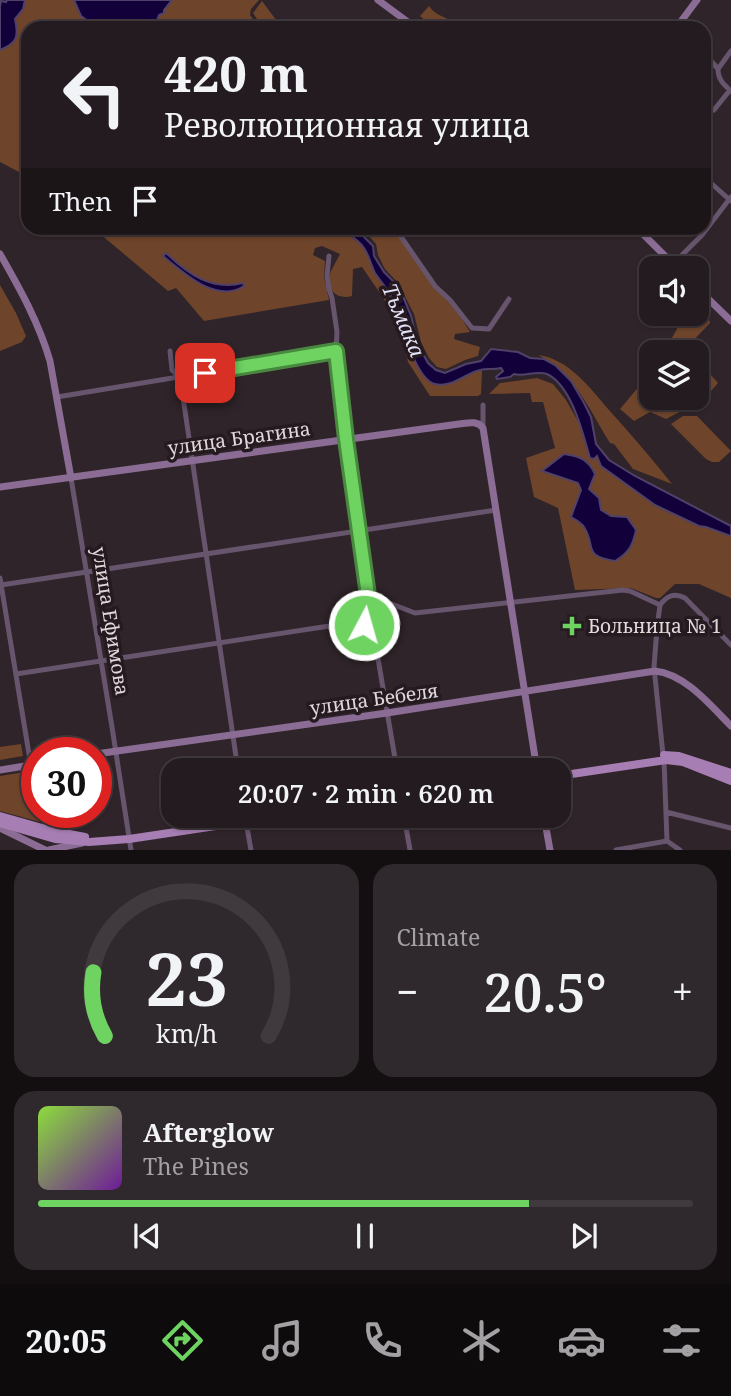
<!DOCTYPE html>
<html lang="en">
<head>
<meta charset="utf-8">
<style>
  :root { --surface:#231b1f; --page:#2f282c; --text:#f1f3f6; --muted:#a3a1a4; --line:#40393d; --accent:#6ed361 }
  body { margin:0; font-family:"Noto Serif",serif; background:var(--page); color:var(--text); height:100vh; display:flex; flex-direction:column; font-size:26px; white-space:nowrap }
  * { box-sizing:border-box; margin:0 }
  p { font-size:23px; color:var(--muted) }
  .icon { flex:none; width:38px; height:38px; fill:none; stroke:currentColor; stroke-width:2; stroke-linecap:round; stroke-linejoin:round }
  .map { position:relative; height:850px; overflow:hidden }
  .side { display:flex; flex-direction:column; gap:14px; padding:14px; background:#130f11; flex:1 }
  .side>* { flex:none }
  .top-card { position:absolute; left:21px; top:21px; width:690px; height:214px; border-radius:21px; box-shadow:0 2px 5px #0004,0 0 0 2px var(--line); background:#231b1f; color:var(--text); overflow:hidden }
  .buttons { position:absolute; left:639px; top:256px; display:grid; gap:14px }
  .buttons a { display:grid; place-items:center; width:70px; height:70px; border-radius:14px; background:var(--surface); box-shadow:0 2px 5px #0004,0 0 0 2px var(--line); font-size:35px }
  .speed { position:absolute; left:21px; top:737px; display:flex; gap:14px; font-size:35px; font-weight:700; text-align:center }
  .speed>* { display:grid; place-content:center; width:91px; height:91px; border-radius:50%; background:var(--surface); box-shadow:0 2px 5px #0004,0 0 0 2px var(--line); line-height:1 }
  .speed .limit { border:10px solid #d22; background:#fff; color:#111 }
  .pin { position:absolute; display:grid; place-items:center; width:60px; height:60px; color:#fff; margin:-30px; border-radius:14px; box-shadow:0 4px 10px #0006 }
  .me { position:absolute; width:77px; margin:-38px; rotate:6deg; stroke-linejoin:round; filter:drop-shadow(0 0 5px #0008) }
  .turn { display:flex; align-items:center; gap:24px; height:147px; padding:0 28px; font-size:32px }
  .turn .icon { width:91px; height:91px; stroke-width:2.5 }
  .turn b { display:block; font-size:49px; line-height:60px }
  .then { display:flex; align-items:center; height:66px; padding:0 28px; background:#0003; gap:14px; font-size:26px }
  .big { font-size:52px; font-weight:600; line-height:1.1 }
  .side .card { flex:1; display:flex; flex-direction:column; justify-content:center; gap:10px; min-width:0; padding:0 24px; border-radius:21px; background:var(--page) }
  .side .dial { align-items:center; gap:0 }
  .dial svg { height:182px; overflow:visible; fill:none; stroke:var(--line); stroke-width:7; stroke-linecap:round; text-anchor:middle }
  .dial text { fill:var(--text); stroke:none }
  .song { display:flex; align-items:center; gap:21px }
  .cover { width:84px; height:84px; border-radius:10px; background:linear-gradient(135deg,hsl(90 70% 55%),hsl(280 70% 35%)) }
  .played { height:7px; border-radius:4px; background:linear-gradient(90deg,var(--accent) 75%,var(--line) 75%) }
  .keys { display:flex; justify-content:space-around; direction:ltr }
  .heat { display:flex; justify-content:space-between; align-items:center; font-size:38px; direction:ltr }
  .side .tiles { flex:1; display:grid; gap:14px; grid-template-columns:1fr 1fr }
  .card:last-child { grid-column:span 2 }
  .trip { position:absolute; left:161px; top:758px; width:410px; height:70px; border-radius:21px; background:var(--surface); box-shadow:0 2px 5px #0004,0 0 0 2px var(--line); font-weight:600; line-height:70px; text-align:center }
  .tab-bar { display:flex; height:112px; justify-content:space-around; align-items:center; background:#0e0b0c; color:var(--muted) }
  .tab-bar .icon { width:49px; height:49px }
  .tab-bar .selected { color:var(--accent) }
  .tab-bar b { font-size:32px; color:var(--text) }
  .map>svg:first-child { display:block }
</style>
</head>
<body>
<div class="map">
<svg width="731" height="850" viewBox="0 0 731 850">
  <rect width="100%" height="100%" fill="#2f2429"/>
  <path fill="#6e442b" d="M25,0h49l7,16 17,12h-70v53l-5,-9 1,-4 -5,2 6,10 -1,4 4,3v95l-7,-4 -2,-6 -19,-10v-112c17,-7 19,-13 15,-31l8,-10z
    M172,0h87l-8,9 -1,6 9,13h-105l5,-13z
    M262,1l20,27h-19l-10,-15z
    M429,6c7,10 13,9 22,15l-5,7h-12l-14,-12z
    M93,228h246l25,19 11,25 17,25 12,37 19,41 33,7 12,-8 13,-4 1,2 -1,22 -3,2h-48l-22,-34 -5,-22 -19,-41 -22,-32 -9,2 -1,27c-17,5 -28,-9 -21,-25 3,-6 6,-11 9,-17l-18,-8 -7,2 -2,7 12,6 -1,16 5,23 -125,21 -28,-33 -8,3z
    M362,228h31l69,91 8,13 -15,2 -1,5 26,8 -2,9 -13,4 -19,9 -9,-2 -8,-9 -8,-16 -7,-28 -16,-31 -13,-14 -7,-14 -2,-11z
    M0,285l16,28 10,23 -4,6 -22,9z
    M697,304l11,11 2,8 -23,24 3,5h-26l13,-23 -2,-16h21z
    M538,355c31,4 52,33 71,55 22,24 43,49 63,74l-39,-15 -19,-25 -4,-1c-20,-32 -36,-71 -72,-88z
    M697,359l21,24 -14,16 -38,20 -16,-7 -16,9 -14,-12 31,-37v25h45z
    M537,378l16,6 13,16 13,23 11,35 7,-2 4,10 54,39 44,21 7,1 25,9v62l-32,-14h-24l-15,14h-4l-25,-10 -56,2 -17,-82 -24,-11 -8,-39 29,-10 -12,-46h-11l-2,-9 -41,1 11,-11z
    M683,416h14l34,35 -12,11h-7l-6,-3 -35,-35z
    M21,744l2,12 -23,4v-13z
    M31,771l6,41 3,10 -40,-11v-35z"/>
  <path fill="#12003a" stroke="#50416a" stroke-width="2" d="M7,0h18l-2,9 -8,10c4,18 2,24 -15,31v-44l1,-5 5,1z
    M74,0h98l-8,10v3l-5,2 -5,13h-56l-17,-12z
    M340,228h15l18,18 1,10 10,16 12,12 6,10 9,22 7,29 10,18 8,7 9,3 21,-9 15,-3 10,-12 27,3 12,6 14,1 11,6 16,16 13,22 7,14 5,27 13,16 26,16 96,50v10l-25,-9 -7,-1 -44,-21 -54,-39 -4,-10 -3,3 -4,-1c-7,-24 -18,-72 -43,-84 -11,-4 -22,3 -33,0l-4,3 -13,2 -1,-2 7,-6 -2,-3c-8,2 -14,0 -21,2 -16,4 -28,18 -45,14 -21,-5 -34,-66 -42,-84 -4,-10 -12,-18 -18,-27 -4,-8 -6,-18 -11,-25 -5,-8 -17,-15 -24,-20z
    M166,253c22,21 45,38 77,30l1,3c-28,18 -60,-13 -81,-30z
    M564,454c15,2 24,5 31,20l-6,15 10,9 2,12 10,6 16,1 9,13c-3,15 -7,23 -21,31 -34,-6 -18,-14 -31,-34 -2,-4 -8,-7 -13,-10l10,-27 -3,-7 -36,-12z"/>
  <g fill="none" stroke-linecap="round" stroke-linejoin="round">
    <path stroke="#50416a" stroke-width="2" d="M136,228l4,2"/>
    <path stroke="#67546d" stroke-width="5" d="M704,53l14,16c0,10 5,15 13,22
      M718,69l13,-18
      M714,110l16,-20
      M704,177l27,24
      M395,228l40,58 15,14 22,28 17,1 20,-30
      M673,264l29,-29 29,-38
      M170,351l2,19 8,7 58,393
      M57,397l279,-46
      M483,427v-22
      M71,478l41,249 19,123
      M0,578l30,182 6,5 1,6
      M1,585l495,-75
      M368,595l47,18 208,-23 7,1 30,14
      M660,605l-3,23 -3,39 9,88
      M660,605c7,-9 14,-13 25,-7l46,47
      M364,610v16l12,21 21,123
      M16,674l333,-51 11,-10 8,-18 -23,-159 -9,-85 1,-19 -5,-34 -3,-9 -2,-13 2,-20
      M664,760l3,81
      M43,812l3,17
      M666,812l65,16
      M245,816l6,34
      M404,816l6,34
      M667,841l13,9
      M616,850l51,-9"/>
    <path stroke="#8b6c95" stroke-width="7" d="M378,0l38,28
      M676,28l21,-28
      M637,228l40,40
      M0,254c20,35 39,69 50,107l21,117
      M696,287l35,34
      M0,487l459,-63c9,-1 18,-4 24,4l54,342
      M96,754l291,-41 268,-42c30,3 55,34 76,55
      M0,770l37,-6
      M544,816l6,34
      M0,828l45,22
      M49,850l33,-7"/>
    <path stroke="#a67eb3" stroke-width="8" d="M664,755l15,1 52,17
      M558,776l108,-16 17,2 48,19
      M0,816l53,15 32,6
      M0,823l55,16 34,3 40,-3 154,-23"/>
  </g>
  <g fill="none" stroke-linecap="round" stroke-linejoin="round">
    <g stroke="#48893f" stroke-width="18">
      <path id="route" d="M205,373l131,-22 10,88 22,156 -4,12v18"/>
    </g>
    <use href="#route" stroke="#6ed361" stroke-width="12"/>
  </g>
  <path fill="#6ed361" stroke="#251a1f" stroke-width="2.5" d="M568.5 615.5h7v7h7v7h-7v7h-7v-7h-7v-7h7z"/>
  <g text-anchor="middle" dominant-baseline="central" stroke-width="7" stroke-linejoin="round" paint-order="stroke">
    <g font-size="19" fill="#e0d8db" stroke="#251a1f">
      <text transform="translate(239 438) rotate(-8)">улица Брагина</text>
      <text transform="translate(111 621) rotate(81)">улица Ефимова</text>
      <text transform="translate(374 699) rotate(-8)">улица Бебеля</text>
    </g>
    <g font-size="19" fill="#e0d8db" stroke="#251a1f" text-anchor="start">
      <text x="588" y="626">Больница № 1</text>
    </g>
    <g font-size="21" font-style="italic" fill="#e2e1f5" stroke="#251a1f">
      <text transform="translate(404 320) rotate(67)">Тьмака</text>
    </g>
  </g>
</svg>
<div class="buttons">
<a><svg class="icon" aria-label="sound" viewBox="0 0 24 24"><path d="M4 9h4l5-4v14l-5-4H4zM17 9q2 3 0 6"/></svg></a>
<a><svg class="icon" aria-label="layers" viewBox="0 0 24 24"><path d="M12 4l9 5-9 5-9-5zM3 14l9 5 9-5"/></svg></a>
</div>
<div class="speed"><div class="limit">30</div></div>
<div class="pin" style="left:205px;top:373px;background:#d93025"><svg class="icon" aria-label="arrive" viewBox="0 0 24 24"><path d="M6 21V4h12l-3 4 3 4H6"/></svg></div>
<svg class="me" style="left:364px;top:625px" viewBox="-20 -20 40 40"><circle r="17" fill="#6ed361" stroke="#fff" stroke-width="3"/><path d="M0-11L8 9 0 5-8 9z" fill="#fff"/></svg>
<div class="trip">20:07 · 2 min · 620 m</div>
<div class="top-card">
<div class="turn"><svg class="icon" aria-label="left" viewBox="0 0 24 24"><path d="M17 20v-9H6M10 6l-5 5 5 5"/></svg><div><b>420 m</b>Революционная улица</div></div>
<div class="then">Then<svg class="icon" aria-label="arrive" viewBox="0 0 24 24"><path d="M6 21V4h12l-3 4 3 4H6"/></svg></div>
</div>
</div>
<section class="side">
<div class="tiles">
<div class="card dial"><svg viewBox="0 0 100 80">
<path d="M14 69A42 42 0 1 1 86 69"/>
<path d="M14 69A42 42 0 0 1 9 41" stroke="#6ed361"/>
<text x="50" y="56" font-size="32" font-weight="700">23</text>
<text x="50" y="72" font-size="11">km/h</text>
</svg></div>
<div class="card"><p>Climate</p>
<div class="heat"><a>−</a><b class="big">20.5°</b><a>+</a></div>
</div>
<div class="card">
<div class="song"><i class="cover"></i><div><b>Afterglow</b><p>The Pines</p></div></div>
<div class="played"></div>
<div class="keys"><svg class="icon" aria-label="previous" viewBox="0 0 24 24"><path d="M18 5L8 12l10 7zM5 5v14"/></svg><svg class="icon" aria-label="pause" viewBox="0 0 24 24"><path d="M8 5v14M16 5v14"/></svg><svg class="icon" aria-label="next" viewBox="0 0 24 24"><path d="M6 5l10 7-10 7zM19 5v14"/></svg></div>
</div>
</div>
</section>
<nav class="tab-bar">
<b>20:05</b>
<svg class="icon selected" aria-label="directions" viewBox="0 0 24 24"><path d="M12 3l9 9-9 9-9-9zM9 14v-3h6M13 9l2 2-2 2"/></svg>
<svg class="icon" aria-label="music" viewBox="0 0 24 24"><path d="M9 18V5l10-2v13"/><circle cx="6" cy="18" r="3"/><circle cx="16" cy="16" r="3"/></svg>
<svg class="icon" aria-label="phone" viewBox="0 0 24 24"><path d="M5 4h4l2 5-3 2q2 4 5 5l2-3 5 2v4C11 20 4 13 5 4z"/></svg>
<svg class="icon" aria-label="climate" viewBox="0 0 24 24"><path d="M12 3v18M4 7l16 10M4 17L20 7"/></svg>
<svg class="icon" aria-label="car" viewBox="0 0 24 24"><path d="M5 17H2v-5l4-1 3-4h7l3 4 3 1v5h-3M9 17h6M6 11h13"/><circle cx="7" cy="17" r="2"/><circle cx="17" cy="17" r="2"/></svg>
<svg class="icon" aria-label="filters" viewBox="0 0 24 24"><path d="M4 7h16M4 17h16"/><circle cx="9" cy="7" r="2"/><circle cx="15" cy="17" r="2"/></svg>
</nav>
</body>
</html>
